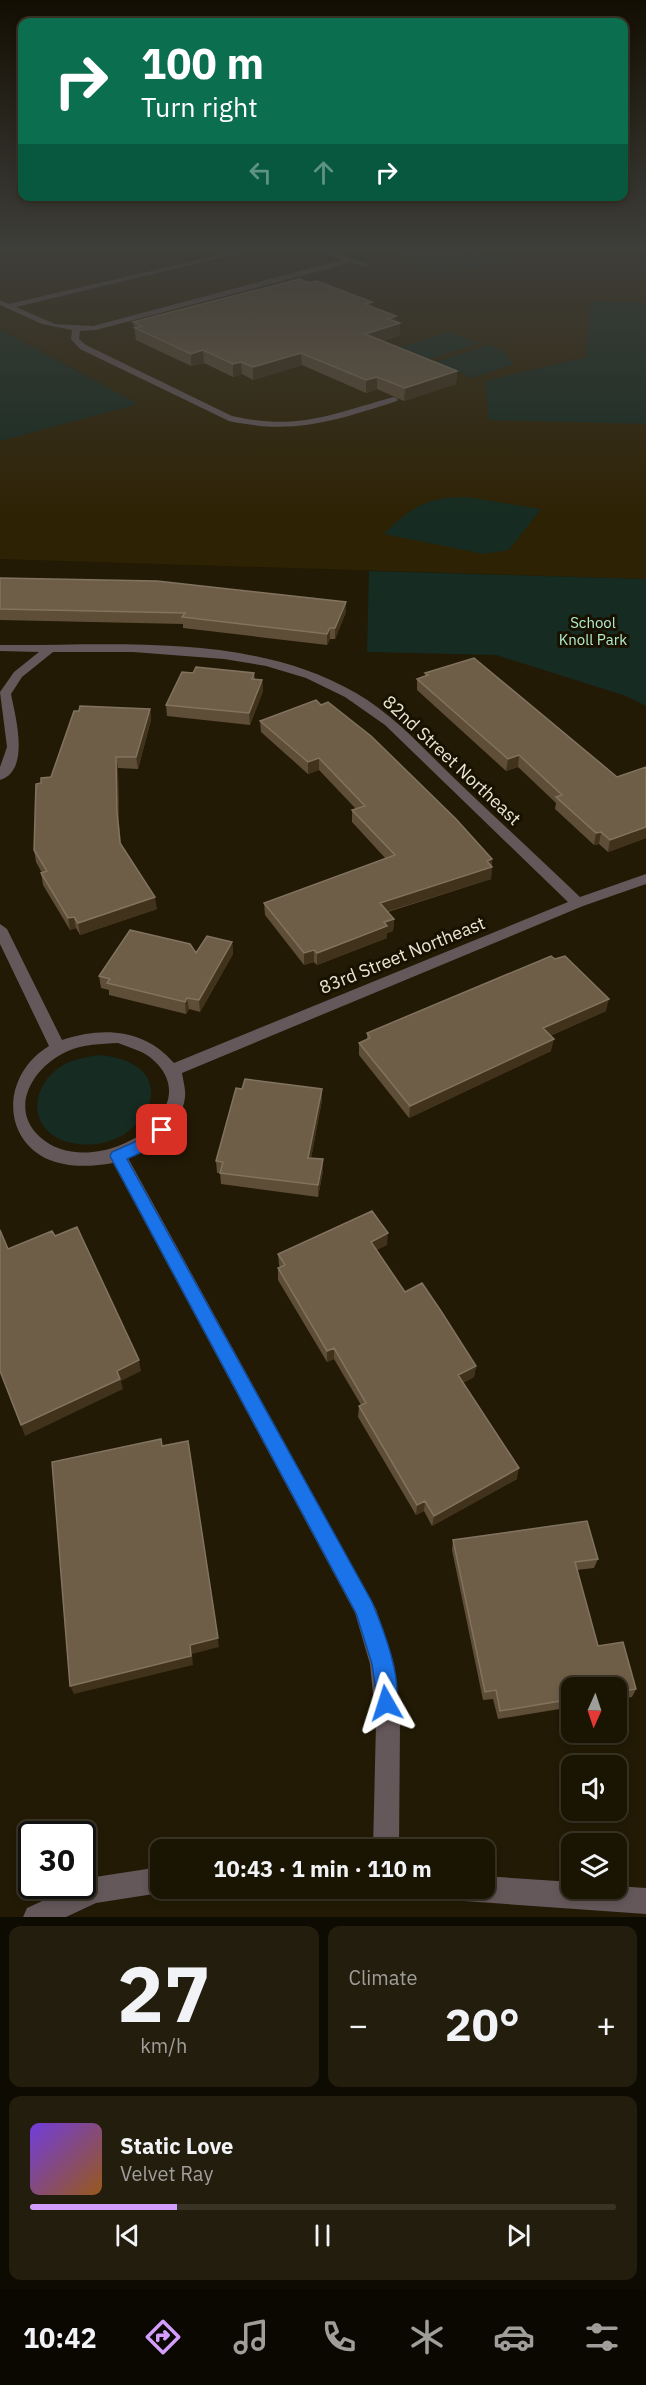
<!DOCTYPE html>
<html lang="en">
<head>
<meta charset="utf-8">
<style>
  :root { --surface:#1a1403; --page:#231d0d; --text:#f1f3f6; --muted:#9f9e9a; --line:#383325; --accent:#d29dfd }
  body { margin:0; font-family:"IBM Plex Sans",sans-serif; background:var(--page); color:var(--text); height:100vh; display:flex; flex-direction:column; font-size:22px; white-space:nowrap }
  * { box-sizing:border-box; margin:0 }
  p { font-size:20px; color:var(--muted) }
  .icon { flex:none; width:33px; height:33px; fill:none; stroke:currentColor; stroke-width:2; stroke-linecap:round; stroke-linejoin:round }
  .map { position:relative; height:1917px; overflow:hidden }
  .panel { display:flex; flex-direction:column; gap:9px; padding:9px; background:#0e0b02; flex:1 }
  .panel>* { flex:none }
  .hud { position:absolute; left:18px; top:18px; width:610px; height:183px; border-radius:12px; box-shadow:0 3px 9px #0003,0 0 0 2px var(--line); background:#0b6e4f; color:#fff; overflow:hidden }
  .needle { width:39px; rotate:183deg }
  .tools { position:absolute; left:561px; top:1677px; display:grid; gap:12px }
  .tools a { display:grid; place-items:center; width:66px; height:66px; border-radius:12px; background:var(--surface); box-shadow:0 3px 9px #0003,0 0 0 2px var(--line); font-size:30px }
  .speed { position:absolute; left:18px; top:1821px; display:flex; gap:12px; font-size:30px; font-weight:700; text-align:center }
  .speed>* { display:grid; place-content:center; width:78px; height:78px; border-radius:50%; background:var(--surface); box-shadow:0 3px 9px #0003,0 0 0 2px var(--line); line-height:1 }
  .speed .limit { border:3px solid #111; border-radius:9px; background:#fff; color:#111 }
  .pin { position:absolute; display:grid; place-items:center; width:51px; height:51px; color:#fff; margin:-26px; border-radius:12px; box-shadow:0 3px 9px #0006 }
  .me { position:absolute; width:66px; margin:-33px; rotate:354deg; stroke-linejoin:round; filter:drop-shadow(0 0 4px #0008) }
  .turn { display:flex; align-items:center; gap:21px; height:126px; padding:0 24px; font-size:27px }
  .turn .icon { width:78px; height:78px; stroke-width:2.5 }
  .turn b { display:block; font-size:42px; line-height:51px }
  .lanes { display:flex; align-items:center; height:57px; padding:0 24px; background:#0003; justify-content:center; gap:30px; direction:ltr }
  .lanes .off { opacity:.35 }
  .big { font-size:45px; font-weight:700; line-height:1.1 }
  .panel .card { flex:1; display:flex; flex-direction:column; justify-content:center; gap:9px; min-width:0; padding:0 21px; border-radius:12px; background:var(--page) }
  .panel .dial { align-items:center; gap:0 }
  .dial b { font-size:78px; line-height:1 }
  .song { display:flex; align-items:center; gap:18px }
  .cover { width:72px; height:72px; border-radius:9px; background:linear-gradient(135deg,hsl(260 70% 55%),hsl(30 70% 35%)) }
  .played { height:6px; border-radius:3px; background:linear-gradient(90deg,var(--accent) 25%,var(--line) 25%) }
  .keys { display:flex; justify-content:space-around; direction:ltr }
  .heat { display:flex; justify-content:space-between; align-items:center; font-size:33px; direction:ltr }
  .panel .tiles { flex:1; display:grid; gap:9px; grid-template-columns:1fr 1fr }
  .card:last-child { grid-column:span 2 }
  .trip { position:absolute; left:150px; top:1839px; width:345px; height:60px; border-radius:12px; background:var(--surface); box-shadow:0 3px 9px #0003,0 0 0 2px var(--line); font-weight:700; line-height:60px; text-align:center }
  .tabs { display:flex; height:96px; justify-content:space-around; align-items:center; background:#0a0801; color:var(--muted) }
  .tabs .icon { width:42px; height:42px }
  .tabs .on { color:var(--accent) }
  .tabs b { font-size:27px; color:var(--text) }
  .map>svg:first-child { display:block }
</style>
</head>
<body>
<div class="map">
<svg width="646" height="1917" viewBox="0 0 646 1917">
  <rect width="100%" height="100%" fill="#221a04"/>
  <path fill="#2e2204" d="M0,249h646v330l-646,-20v-118l138,-37 -138,-75z"/>
  <path fill="#162b21" d="M409,249c20,0 80,-4 90,16l-63,7 -17,-2 -28,-19z
    M591,301l55,2v121l-157,-4 -4,-39 101,-24z
    M0,329l1,1 137,74 -138,37z
    M449,332l30,11 -55,18 -30,-12z
    M489,345l13,5 11,14 -40,14 -40,-15z
    M467,497l74,12 -32,41 -25,4 -100,-20c28,-28 43,-37 83,-37z
    M369,571l277,8v127l-20,-10 -130,-41 -129,-3z
    M99,1055c101,9 37,113 -37,85 -37,-15 -29,-57 1,-75 11,-6 23,-8 36,-10z"/>
  <g fill="none" stroke-linecap="round" stroke-linejoin="round">
    <path fill="#65585b" fill-rule="evenodd" d="M245,249h12l-241,58 39,17 38,2 249,-66 -31,-11h10l49,16 -3,2 -18,-5 -22,7 -231,61 -16,1 -1,8 7,6 146,71c67,15 99,-2 162,-19l4,2 -1,2c-63,20 -102,34 -168,20l-149,-72 -9,-10 1,-9 -30,-6 -42,-19v-5l9,4z
      M0,645c116,1 251,-13 356,48 38,22 67,55 99,86 41,39 84,79 125,118l66,-23v10l-63,22 -401,167c1,7 4,17 3,24 -3,30 -33,49 -57,61l248,451 18,55 6,59 -1,127h-26l3,-127 -6,-59 -15,-51 -242,-450c-23,4 -46,5 -68,-5 -45,-24 -41,-85 4,-112l-49,-102v-20l7,5 55,111c41,-14 83,-11 112,23l394,-161 -183,-177 -40,-28 -39,-19 -40,-12 -42,-7 -91,-7h-80l-31,25 -11,17c4,21 20,77 -11,86v-13l7,-20 -7,-55 14,-20 25,-20 -39,-1zM118,1043c10,4 25,8 33,15 64,53 -59,127 -111,79 -33,-30 -5,-72 28,-86 15,-7 33,-7 50,-8z
      M160,1867v21h10l-10,5 -64,10 -30,14h-43l4,-9 48,-22h7v-4l13,-5z
      M484,1876l88,6v6h44v-2l30,2v26l-182,-13 -9,-4 -4,-9h33z"/>
  </g>
  <path fill="#5e4d37" d="M310,283l62,19v6l28,15v12l-18,6 75,30 -1,13 -52,17 -27,-12 -11,4 -64,-28 -49,15 -11,-6 -9,3 -29,-14 -13,3 -55,-26 -3,-18z
    M0,578l346,34 -11,27h-5l-3,6 -144,-17v-4l-183,-4z
    M193,673h61l1,6 7,1 1,11 -13,34 -83,-9 -1,-11z
    M425,673l192,104 29,-10v71l-38,14 -9,-8 -5,1 -39,-36 1,-6 -38,-36 -12,4 -89,-81v-11l8,-3z
    M150,709l1,11 -13,49 -20,-1 1,55 2,21 36,65 -77,26 -4,-7 -6,2 -27,-45 -2,-12h1l-6,-11 -2,-12 7,-67z
    M260,721l232,138 -1,20 -103,33 6,7 -1,12 -6,2v5l-70,27 -3,-3 -10,3 -39,-50 -1,-12 122,-44 -34,-37v-12l4,-1 -37,-39 -11,4 -47,-42z
    M232,942l1,12 -33,58 -11,-3 -3,5 -77,-19v-5l-8,-2 -2,-12 97,-23z
    M606,1011l-56,25 1,15 -142,67 -50,-63v-12l8,-3v-7z
    M322,1100l-11,58 12,13 -5,26 -97,-13 -1,-11h-3l-1,-12z
    M387,1245l-11,5 29,42 71,74 -2,11 -11,6 54,96 -85,47 -8,-15 -8,4 -58,-98 1,-11 2,-1 -27,-46 -7,3 -49,-82v-12l2,-1 -1,-2 -1,-11z
    M453,1540l145,19 -4,9 -17,2 21,76 38,43 -4,8 -16,3v-12h-44v19l-74,12 -5,-20 -10,1 -31,-150z"/>
  <path fill="#40321b" d="M372,302v12l-8,-10z
    M396,316l-1,9 5,-2v12l-36,11 1,-12 23,-15z
    M203,350l1,13 -13,3v-12z
    M301,353l1,12 -49,15v-13z
    M241,362l1,12 -9,3v-13z
    M457,371l-1,13 -52,17 1,-13z
    M377,377v12l-11,4v-13z
    M346,602v10l-11,27v-11z
    M330,628v11l-3,6v-11z
    M262,680l1,11 -13,34 -1,-12z
    M150,709l1,11 -13,49 -2,-12z
    M519,755l-1,12 -12,4 2,-12z
    M116,757l2,11 1,55 3,32 -5,-43z
    M319,758v12l-11,4v-12z
    M646,827v11l-38,14 2,-12z
    M601,832l-2,12 -5,1 2,-12z
    M492,859l-1,9 1,-1 -1,12 -112,35 1,-11z
    M155,897l2,12 -77,26 -2,-12z
    M74,917l2,11 -6,2 -2,-12z
    M394,919l-1,12 -6,2v5l-70,27v-12z
    M232,942l1,12 -33,58 -1,-12z
    M314,950v12l-10,3v-12z
    M187,998l2,11 -3,5 -1,-12z
    M609,999l-3,12 -65,29 2,-12z
    M554,1039l-3,12 -142,67 1,-12z
    M322,1089v11l-13,70 -1,-12z
    M323,1159v12l-5,26v-12z
    M388,1233l-1,12 -17,8 1,-11z
    M334,1348v11l-7,3v-11z
    M139,1360l2,11 -20,10 2,8 -98,47 -4,-11 96,-54z
    M476,1366l-2,11 -17,9 1,-11z
    M188,1441l31,206 -27,7 1,11 -119,29 -4,-8 120,-41z
    M519,1468l-2,11 -85,47 2,-10z
    M425,1501l-1,10 -8,4 1,-10z"/>
  <path fill="#6e5e48" stroke="#81735f" stroke-width="1.5" d="M299,279l11,4 7,-2 55,21 -8,2 32,12 -8,3 12,4 -35,11 92,37 -52,17 -28,-11 -11,3 -65,-27 -48,14 -12,-5 -8,2 -30,-14 -12,4 -56,-26 7,-2 -9,-4z
    M0,578l157,3 189,21 -11,26h-5l-3,6 -145,-17 3,-4 -185,-4z
    M474,658l143,119 29,-10v60l-36,13 -9,-8 -5,1 -40,-36 6,-2 -43,-40 -11,4 -91,-80 11,-4 -3,-2z
    M196,667l58,6 -2,6 10,1 -13,33 -83,-8 16,-33 11,1z
    M316,700l5,5 7,-3 43,34 85,83 36,40 -5,2 5,6 -112,36 14,16 -10,3 3,4 -70,27 -3,-3 -10,3 -40,-50 131,-48 -43,-45 13,-4 -46,-48 -11,4 -48,-41z
    M80,706l70,3 -14,48h-20l1,55 3,31 35,54 -77,26 -4,-6 -6,1 -27,-45 6,-2 -13,-21 2,-66 5,-1v-5l10,-1 23,-66h5z
    M130,930l60,14 6,9 11,-17 25,6 -33,58 -12,-2 -2,4 -78,-19 3,-4 -11,-3z
    M551,956l4,3 10,-3 44,43 -66,29 11,11 -144,67 -51,-63 11,-5 -3,-5z
    M245,1079l77,10 -14,69 15,1 -5,26 -98,-12 3,-11 -7,-1 20,-73 6,1z
    M372,1211l16,22 -17,9 34,50 17,-9 19,28 35,55 -18,9 61,93 -85,48 -9,-15 -8,4 -58,-99 7,-3 -32,-55 -7,3 -49,-83 7,-3 -7,-11z
    M77,1227l62,133 -22,11 3,8 -99,46 -21,-54v-141l8,19 44,-18 3,5z
    M161,1439l1,7 26,-5 30,197 -28,7 1,11 -121,30 -18,-224z
    M587,1521l11,38 -23,3 23,84 25,-4 13,47 -20,3v-4h-44v11l-72,12 -4,-21 -11,2 -32,-152z"/>
  <linearGradient id="sky" x2="0" y2="1"><stop stop-color="#130e02"/><stop offset="0.48" stop-color="#3e3e3a"/><stop offset="1" stop-color="#3e3e3a" stop-opacity="0"/></linearGradient>
  <rect width="646" height="518" fill="url(#sky)"/>
  <path fill="#1a73e8" stroke="#114b97" stroke-width="1.5" d="M162,1123l8,7c-9,15 -28,22 -43,29l245,443c11,26 33,82 22,109l-8,3 -7,-3 -7,-47 -16,-51 -246,-457 2,-4 25,-11z"/>
  <g text-anchor="middle" dominant-baseline="central" stroke-width="6" stroke-linejoin="round" paint-order="stroke">
    <g font-size="15" fill="#b1eccd" stroke="#191100">
      <text x="593" y="622">School<tspan x="593" dy="17">Knoll Park</tspan></text>
    </g>
    <g font-size="18" fill="#eae5d7" stroke="#191100">
      <text transform="translate(452 760) rotate(43)">82nd Street Northeast</text>
      <text transform="translate(402 955) rotate(-22)">83rd Street Northeast</text>
    </g>
  </g>
</svg>
<div class="tools">
<a><svg class="needle" viewBox="-14 -14 28 28"><path d="M0-13l5 13h-10z" fill="#e53935"/><path d="M0 13l5-13h-10z" fill="#9f9e9a"/></svg></a>
<a><svg class="icon" aria-label="sound" viewBox="0 0 24 24"><path d="M4 9h4l5-4v14l-5-4H4zM17 9q2 3 0 6"/></svg></a>
<a><svg class="icon" aria-label="layers" viewBox="0 0 24 24"><path d="M12 4l9 5-9 5-9-5zM3 14l9 5 9-5"/></svg></a>
</div>
<div class="speed"><div class="limit">30</div></div>
<div class="pin" style="left:162px;top:1130px;background:#d93025"><svg class="icon" aria-label="arrive" viewBox="0 0 24 24"><path d="M6 21V4h12l-3 4 3 4H6"/></svg></div>
<svg class="me" style="left:386px;top:1703px" viewBox="-20 -20 40 40"><path d="M0-17L14 15 0 8-14 15z" fill="#1a73e8" stroke="#fff" stroke-width="4"/></svg>
<div class="trip">10:43 · 1 min · 110 m</div>
<div class="hud">
<div class="turn"><svg class="icon" aria-label="right" viewBox="0 0 24 24"><path d="M7 20v-9h11M14 6l5 5-5 5"/></svg><div><b>100 m</b>Turn right</div></div>
<div class="lanes"><svg class="icon off" aria-label="left" viewBox="0 0 24 24"><path d="M17 20v-9H6M10 6l-5 5 5 5"/></svg><svg class="icon off" aria-label="ahead" viewBox="0 0 24 24"><path d="M12 20V5M6 11l6-6 6 6"/></svg><svg class="icon" aria-label="right" viewBox="0 0 24 24"><path d="M7 20v-9h11M14 6l5 5-5 5"/></svg></div>
</div>
</div>
<section class="panel">
<div class="tiles">
<div class="card dial"><b>27</b><p>km/h</p></div>
<div class="card"><p>Climate</p>
<div class="heat"><a>−</a><b class="big">20°</b><a>+</a></div>
</div>
<div class="card">
<div class="song"><i class="cover"></i><div><b>Static Love</b><p>Velvet Ray</p></div></div>
<div class="played"></div>
<div class="keys"><svg class="icon" aria-label="previous" viewBox="0 0 24 24"><path d="M18 5L8 12l10 7zM5 5v14"/></svg><svg class="icon" aria-label="pause" viewBox="0 0 24 24"><path d="M8 5v14M16 5v14"/></svg><svg class="icon" aria-label="next" viewBox="0 0 24 24"><path d="M6 5l10 7-10 7zM19 5v14"/></svg></div>
</div>
</div>
</section>
<nav class="tabs">
<b>10:42</b>
<svg class="icon on" aria-label="directions" viewBox="0 0 24 24"><path d="M12 3l9 9-9 9-9-9zM9 14v-3h6M13 9l2 2-2 2"/></svg>
<svg class="icon" aria-label="music" viewBox="0 0 24 24"><path d="M9 18V5l10-2v13"/><circle cx="6" cy="18" r="3"/><circle cx="16" cy="16" r="3"/></svg>
<svg class="icon" aria-label="phone" viewBox="0 0 24 24"><path d="M5 4h4l2 5-3 2q2 4 5 5l2-3 5 2v4C11 20 4 13 5 4z"/></svg>
<svg class="icon" aria-label="climate" viewBox="0 0 24 24"><path d="M12 3v18M4 7l16 10M4 17L20 7"/></svg>
<svg class="icon" aria-label="car" viewBox="0 0 24 24"><path d="M5 17H2v-5l4-1 3-4h7l3 4 3 1v5h-3M9 17h6M6 11h13"/><circle cx="7" cy="17" r="2"/><circle cx="17" cy="17" r="2"/></svg>
<svg class="icon" aria-label="filters" viewBox="0 0 24 24"><path d="M4 7h16M4 17h16"/><circle cx="9" cy="7" r="2"/><circle cx="15" cy="17" r="2"/></svg>
</nav>
</body>
</html>
